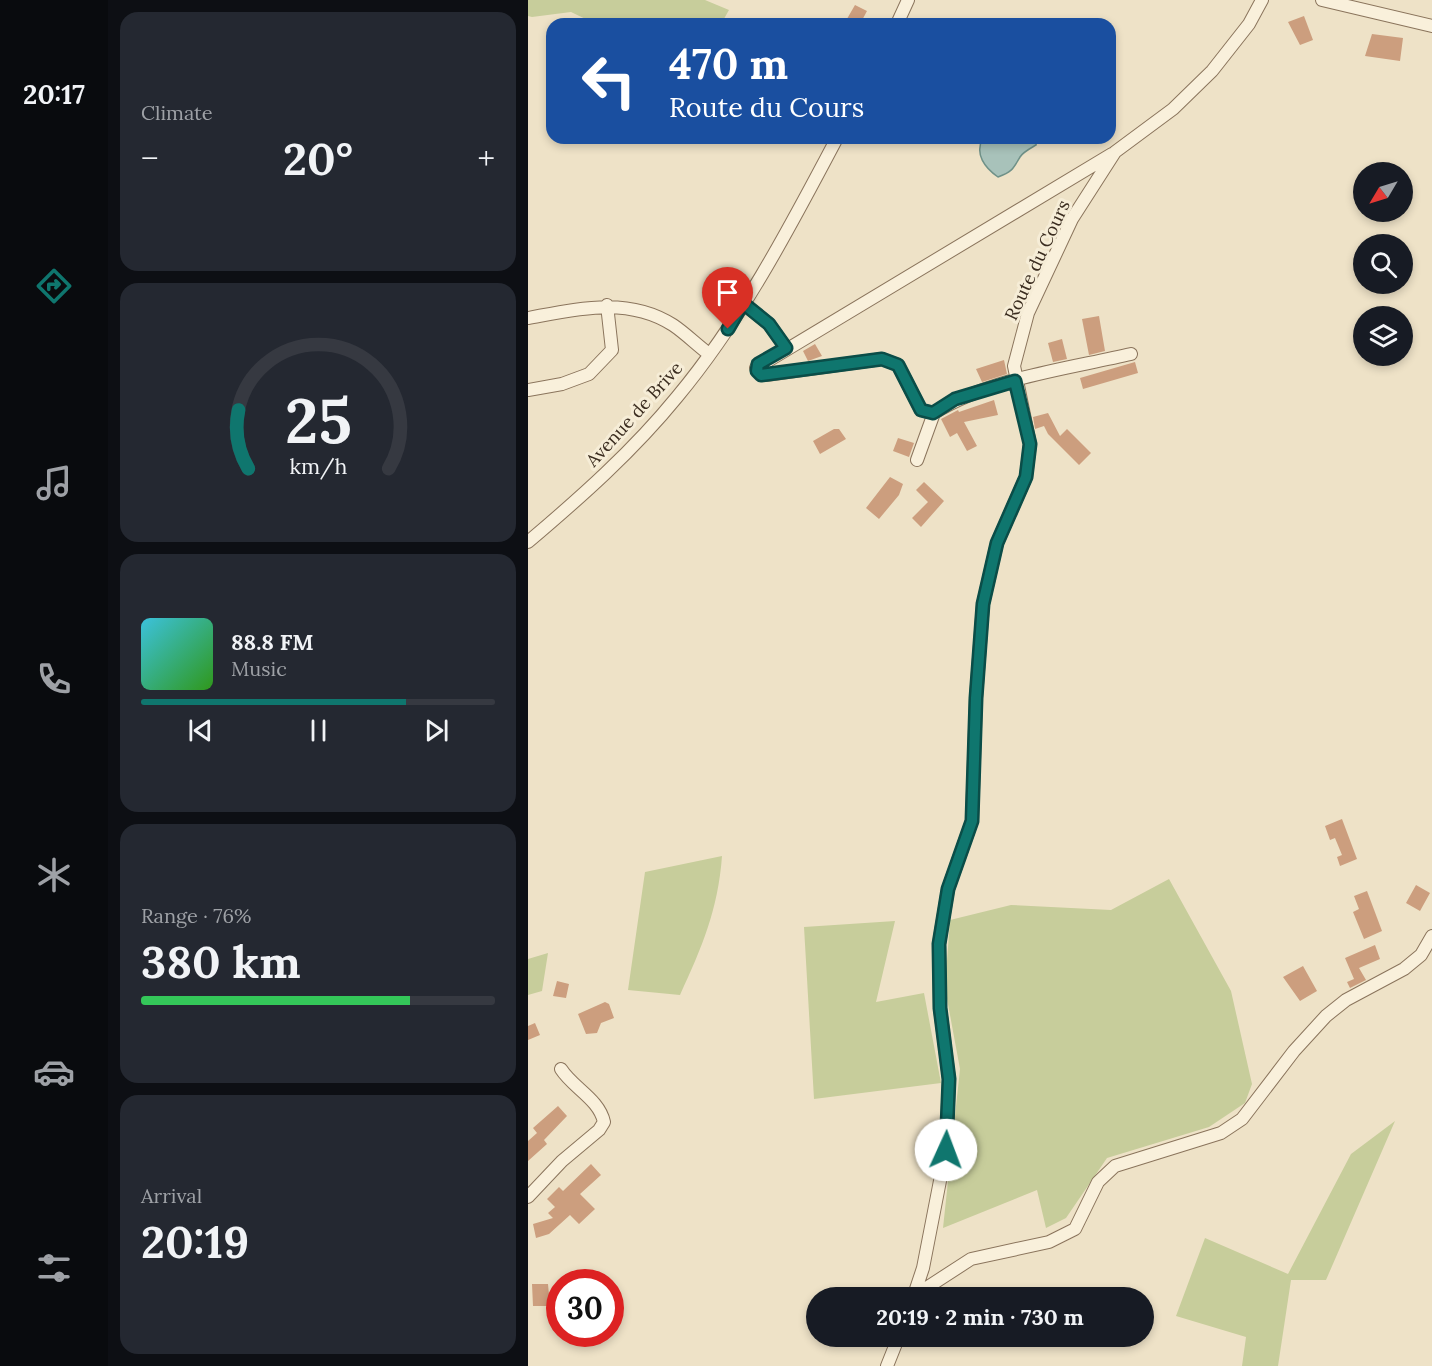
<!DOCTYPE html>
<html lang="en">
<head>
<meta charset="utf-8">
<style>
  :root { --surface:#171b24; --page:#242831; --text:#f1f3f6; --muted:#9ea1a6; --line:#363941; --accent:#0f766e }
  body { margin:0; font-family:Lora,serif; background:var(--page); color:var(--text); height:100vh; display:flex; flex-direction:column; font-size:22px; white-space:nowrap }
  * { box-sizing:border-box; margin:0 }
  p { font-size:20px; color:var(--muted) }
  .icon { flex:none; width:33px; height:33px; fill:none; stroke:currentColor; stroke-width:2; stroke-linecap:round; stroke-linejoin:round }
  .map { position:relative; flex:1; overflow:hidden }
  .panel { display:flex; flex-direction:column; gap:12px; padding:12px; background:#0d0f14; width:420px }
  .panel>* { flex:none }
  .top-card { position:absolute; left:18px; top:18px; width:570px; height:126px; border-radius:18px; box-shadow:0 3px 9px #0003; background:#1a4fa0; color:#fff; overflow:hidden }
  .needle { width:39px; rotate:232deg }
  .controls { position:absolute; left:825px; top:162px; display:grid; gap:12px }
  .controls a { display:grid; place-items:center; width:60px; height:60px; border-radius:50%; background:var(--surface); box-shadow:0 3px 9px #0003; font-size:30px }
  .speed { position:absolute; left:18px; top:1269px; display:flex; gap:12px; font-size:30px; font-weight:700; text-align:center }
  .speed>* { display:grid; place-content:center; width:78px; height:78px; border-radius:50%; background:var(--surface); box-shadow:0 3px 9px #0003; line-height:1 }
  .speed .limit { border:9px solid #d22; background:#fff; color:#111 }
  .pin { position:absolute; display:grid; place-items:center; width:51px; height:51px; color:#fff; margin:-62px -26px; border-radius:50% 50% 50% 0; rotate:-45deg; box-shadow:0 0 6px #0007 }
  .pin .icon { rotate:45deg }
  .me { position:absolute; width:66px; margin:-33px; rotate:2deg; stroke-linejoin:round; filter:drop-shadow(0 0 4px #0008) }
  .turn { display:flex; align-items:center; gap:21px; height:126px; padding:0 24px; font-size:27px }
  .turn .icon { width:78px; height:78px; stroke-width:2.5 }
  .turn b { display:block; font-size:42px; line-height:51px }
  .big { font-size:45px; font-weight:700; line-height:1.1 }
  .panel .card { flex:1; display:flex; flex-direction:column; justify-content:center; gap:9px; min-width:0; padding:0 21px; border-radius:18px; background:var(--page) }
  .panel .dial { align-items:center; gap:0 }
  .dial svg { height:156px; overflow:visible; fill:none; stroke:var(--line); stroke-width:7; stroke-linecap:round; text-anchor:middle }
  .dial text { fill:var(--text); stroke:none }
  .song { display:flex; align-items:center; gap:18px }
  .cover { width:72px; height:72px; border-radius:9px; background:linear-gradient(135deg,hsl(190 70% 55%),hsl(110 70% 35%)) }
  .played { height:6px; border-radius:3px; background:linear-gradient(90deg,var(--accent) 75%,var(--line) 75%) }
  .keys { display:flex; justify-content:space-around; direction:ltr }
  .heat { display:flex; justify-content:space-between; align-items:center; font-size:33px; direction:ltr }
  .charge { height:9px; border-radius:4px; background:linear-gradient(90deg,#34c759 76%,var(--line) 0) }
  .trip { position:absolute; left:278px; top:1287px; width:348px; height:60px; border-radius:30px; background:var(--surface); box-shadow:0 3px 9px #0003; font-weight:700; line-height:60px; text-align:center }
  main { display:flex; flex:1; min-height:0 }
  .tabs { display:flex; flex-direction:column; width:108px; justify-content:space-around; align-items:center; background:#090b0e; color:var(--muted) }
  .tabs .icon { width:42px; height:42px }
  .tabs .on { color:var(--accent) }
  .tabs b { font-size:27px; color:var(--text) }
  .map>svg:first-child { display:block }
</style>
</head>
<body>
<main>
<nav class="tabs">
<b>20:17</b>
<svg class="icon on" aria-label="directions" viewBox="0 0 24 24"><path d="M12 3l9 9-9 9-9-9zM9 14v-3h6M13 9l2 2-2 2"/></svg>
<svg class="icon" aria-label="music" viewBox="0 0 24 24"><path d="M9 18V5l10-2v13"/><circle cx="6" cy="18" r="3"/><circle cx="16" cy="16" r="3"/></svg>
<svg class="icon" aria-label="phone" viewBox="0 0 24 24"><path d="M5 4h4l2 5-3 2q2 4 5 5l2-3 5 2v4C11 20 4 13 5 4z"/></svg>
<svg class="icon" aria-label="climate" viewBox="0 0 24 24"><path d="M12 3v18M4 7l16 10M4 17L20 7"/></svg>
<svg class="icon" aria-label="car" viewBox="0 0 24 24"><path d="M5 17H2v-5l4-1 3-4h7l3 4 3 1v5h-3M9 17h6M6 11h13"/><circle cx="7" cy="17" r="2"/><circle cx="17" cy="17" r="2"/></svg>
<svg class="icon" aria-label="filters" viewBox="0 0 24 24"><path d="M4 7h16M4 17h16"/><circle cx="9" cy="7" r="2"/><circle cx="15" cy="17" r="2"/></svg>
</nav>
<section class="panel">
<div class="card"><p>Climate</p>
<div class="heat"><a>−</a><b class="big">20°</b><a>+</a></div>
</div>
<div class="card dial"><svg viewBox="0 0 100 80">
<path d="M14 69A42 42 0 1 1 86 69"/>
<path d="M14 69A42 42 0 0 1 9 39" stroke="#0f766e"/>
<text x="50" y="56" font-size="32" font-weight="700">25</text>
<text x="50" y="72" font-size="11">km/h</text>
</svg></div>
<div class="card">
<div class="song"><i class="cover"></i><div><b>88.8 FM</b><p>Music</p></div></div>
<div class="played"></div>
<div class="keys"><svg class="icon" aria-label="previous" viewBox="0 0 24 24"><path d="M18 5L8 12l10 7zM5 5v14"/></svg><svg class="icon" aria-label="pause" viewBox="0 0 24 24"><path d="M8 5v14M16 5v14"/></svg><svg class="icon" aria-label="next" viewBox="0 0 24 24"><path d="M6 5l10 7-10 7zM19 5v14"/></svg></div>
</div>
<div class="card"><p>Range · 76%</p><b class="big">380 km</b><div class="charge"></div></div>
<div class="card"><p>Arrival</p><b class="big">20:19</b></div>
</section>
<div class="map">
<svg width="904" height="1366" viewBox="0 0 904 1366">
  <rect width="100%" height="100%" fill="#eee2c7"/>
  <path fill="#c7cd9b" d="M0,0h177l24,10 -8,14h-125l-25,-12 -39,5 -4,-1z
    M194,856c-4,54 -20,91 -42,139l-52,-5 17,-118z
    M641,879l62,112 21,93 -7,19 -36,24 -102,31 -41,60 -20,10 -9,-38 -94,38 17,-159 -15,-81 5,-68 61,-15 100,5z
    M367,921l-19,81 48,-9 17,90 -127,16 -10,-172z
    M20,953l-6,38 -14,4v-36z
    M867,1121l-69,159h-35l-13,86h-36l4,-29 -70,-21 29,-78 83,36 63,-120z"/>
  <path fill="#a8c2ba" stroke="#6f9188" stroke-width="1.5" d="M455,138h54l-1,7c-5,3 -13,7 -16,12 -7,12 -8,15 -22,20 -13,-9 -24,-23 -15,-39z"/>
  <path fill="#cc9e7e" d="M327,5l12,6 -7,13h-16z
    M776,16l9,24 -13,5 -12,-23z
    M844,34l31,4 -3,23 -35,-5z
    M571,316l6,35 -16,4 -7,-36z
    M534,339l5,20 -14,3 -5,-19z
    M287,344l7,12 -14,5 -5,-10z
    M476,360l3,14 -25,8 -6,-13z
    M607,362l3,11 -55,16 -3,-11z
    M466,400l4,15 -34,7 13,24 -10,5 -10,-18 -7,4 -9,-18 17,-9 1,2z
    M520,413l12,23 7,-7 24,24 -12,12 -31,-31 -4,-8 -9,3 -2,-12z
    M306,429h5l7,10 -26,15 -7,-13z
    M370,438l16,5 -5,14 -16,-6z
    M362,477l13,7 -4,11 -20,24 -13,-11z
    M396,482l20,19 -23,26 -9,-9 16,-16 -12,-12z
    M814,819l15,40 -17,7 -3,-9 5,-2 -7,-17 -5,2 -5,-14z
    M888,885l14,8 -10,18 -14,-8z
    M839,891l15,40 -18,8 -11,-27 6,-3 -5,-13z
    M847,945l5,14 -21,9 7,12 -16,8 -3,-6 7,-3 -9,-21z
    M775,966l14,25 -17,10 -17,-24z
    M29,981l12,3 -3,14 -13,-2z
    M77,1002l4,2 5,14 -13,5 -4,10 -11,1 -8,-20z
    M7,1023l5,12 -12,5v-14z
    M30,1106l9,10 -23,24 3,4 -19,17v-20l9,-8 -4,-5z
    M63,1164l10,11 -21,19 15,15 -16,15 -9,-9 -21,19 -13,4 -3,-14 20,-6 -5,-5 7,-6 -8,-8 12,-12 4,4z
    M4,1284h16l2,22h-17z"/>
  <g fill="none" stroke-linecap="round" stroke-linejoin="round">
    <g stroke="#8a745c" stroke-width="14">
      <path id="minor" d="M794,0l110,26
        M369,24l11,-24
        M584,154l-356,214 5,7h5l116,-16 16,6 23,45 13,3c57,-35 132,-44 197,-59
        M215,303l26,21 17,24
        M0,318c49,-9 100,-22 145,7 12,8 24,20 36,29
        M0,390l34,-6 27,-10 23,-24 -5,-45
        M389,460l17,-47
        M0,542c53,-45 105,-91 149,-145 65,-78 113,-170 160,-259
        M0,1197l34,-36 37,-31 5,-8c-5,-23 -31,-34 -43,-53
        M386,1296l57,-37 78,-17 26,-13 23,-47 17,-16 106,-33 21,-14 52,-68 32,-35 20,-16 58,-31 17,-14 11,-19
        M385,1298l10,-30 23,-118 3,-71 -9,-71 -1,-64 9,-55 24,-68 4,-123 7,-94 14,-61 29,-66 4,-33 -16,-78 14,-53 44,-94 43,-67 58,-43 39,-38 37,-47 13,-24
        M359,1366l12,-30"/>
    </g>
    <use href="#minor" stroke="#f9f0db" stroke-width="12"/>
  </g>
  <g fill="none" stroke-linecap="round" stroke-linejoin="round">
    <g stroke="#0a4d48" stroke-width="15">
      <path id="route" d="M200,329l15,-26 26,21 17,24 -28,16 -1,7 4,4 121,-16 16,6 23,45 12,3 22,-14 60,-18 15,63 -4,33 -29,66 -14,61 -7,94 -4,123 -24,68 -9,55 1,64 9,71 -3,71"/>
    </g>
    <use href="#route" stroke="#0f766e" stroke-width="10"/>
  </g>
  <g text-anchor="middle" dominant-baseline="central" stroke-width="6" stroke-linejoin="round" paint-order="stroke">
    <g font-size="18" fill="#3b2d20" stroke="#f6edd7">
      <text transform="translate(509 260) rotate(-65)">Route du Cours</text>
      <text transform="translate(106 414) rotate(-48)">Avenue de Brive</text>
    </g>
  </g>
</svg>
<div class="controls">
<a><svg class="needle" viewBox="-14 -14 28 28"><path d="M0-13l5 13h-10z" fill="#e53935"/><path d="M0 13l5-13h-10z" fill="#9ea1a6"/></svg></a>
<a><svg class="icon" aria-label="search" viewBox="0 0 24 24"><circle cx="10" cy="10" r="6"/><path d="M15 15l6 6"/></svg></a>
<a><svg class="icon" aria-label="layers" viewBox="0 0 24 24"><path d="M12 4l9 5-9 5-9-5zM3 14l9 5 9-5"/></svg></a>
</div>
<div class="speed"><div class="limit">30</div></div>
<div class="pin" style="left:200px;top:329px;background:#d93025"><svg class="icon" aria-label="arrive" viewBox="0 0 24 24"><path d="M6 21V4h12l-3 4 3 4H6"/></svg></div>
<svg class="me" style="left:418px;top:1150px" viewBox="-20 -20 40 40"><circle r="19" fill="#fff"/><path d="M0-13L10 11 0 6-10 11z" fill="#0f766e"/></svg>
<div class="trip">20:19 · 2 min · 730 m</div>
<div class="top-card">
<div class="turn"><svg class="icon" aria-label="left" viewBox="0 0 24 24"><path d="M17 20v-9H6M10 6l-5 5 5 5"/></svg><div><b>470 m</b>Route du Cours</div></div>
</div>
</div>
</main>
</body>
</html>
